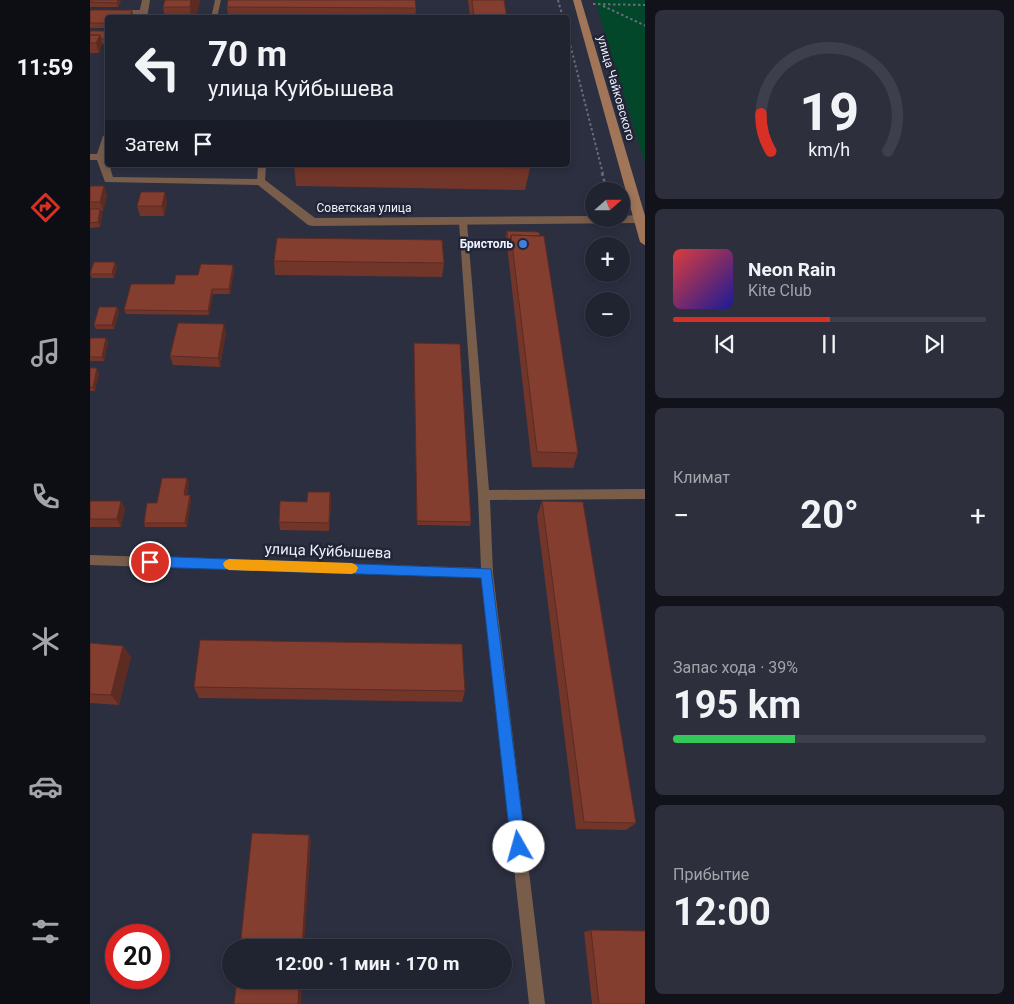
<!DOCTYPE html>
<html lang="ru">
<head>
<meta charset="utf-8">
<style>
  :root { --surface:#202330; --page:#2d2f3c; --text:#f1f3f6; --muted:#a2a4ab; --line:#3d404c; --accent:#d93025 }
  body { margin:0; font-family:Roboto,sans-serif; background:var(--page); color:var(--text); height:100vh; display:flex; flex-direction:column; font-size:19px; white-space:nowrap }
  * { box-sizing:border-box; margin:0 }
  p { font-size:16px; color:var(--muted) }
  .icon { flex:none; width:28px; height:28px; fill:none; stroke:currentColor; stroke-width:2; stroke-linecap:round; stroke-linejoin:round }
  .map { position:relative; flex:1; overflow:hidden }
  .panel { display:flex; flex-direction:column; gap:10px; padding:10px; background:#12131a; width:369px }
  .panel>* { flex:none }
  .guide { position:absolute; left:15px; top:15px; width:465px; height:152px; border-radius:5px; box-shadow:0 2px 8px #0003,0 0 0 1px var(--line); background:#202330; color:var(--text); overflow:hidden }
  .needle { width:32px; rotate:69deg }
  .fabs { position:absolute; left:495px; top:182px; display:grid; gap:10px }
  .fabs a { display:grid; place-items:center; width:45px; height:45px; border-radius:50%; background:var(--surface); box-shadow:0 2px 8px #0003,0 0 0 1px var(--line); font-size:25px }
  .speed { position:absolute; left:15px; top:924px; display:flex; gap:10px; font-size:25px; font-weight:700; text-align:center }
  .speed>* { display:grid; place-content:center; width:65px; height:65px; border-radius:50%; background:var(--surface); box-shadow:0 2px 8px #0003,0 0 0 1px var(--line); line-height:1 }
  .speed .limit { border:8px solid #d22; background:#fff; color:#111 }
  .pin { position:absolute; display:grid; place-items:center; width:42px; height:42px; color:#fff; margin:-21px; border:2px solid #fff; border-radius:50%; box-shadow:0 1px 5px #0007 }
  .me { position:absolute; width:55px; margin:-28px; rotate:353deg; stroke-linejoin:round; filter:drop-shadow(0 0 4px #0008) }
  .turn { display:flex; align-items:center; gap:18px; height:105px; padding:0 20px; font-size:22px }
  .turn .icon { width:65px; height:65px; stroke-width:2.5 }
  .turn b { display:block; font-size:35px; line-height:42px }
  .then { display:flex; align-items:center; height:48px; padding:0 20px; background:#0003; gap:10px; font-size:19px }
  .big { font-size:38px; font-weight:700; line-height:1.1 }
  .panel .tile { flex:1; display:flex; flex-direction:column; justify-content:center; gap:8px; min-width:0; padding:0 18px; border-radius:8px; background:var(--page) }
  .panel .dial { align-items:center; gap:0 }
  .dial svg { height:130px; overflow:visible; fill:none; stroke:var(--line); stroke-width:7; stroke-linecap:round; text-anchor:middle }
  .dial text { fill:var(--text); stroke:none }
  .song { display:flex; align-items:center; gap:15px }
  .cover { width:60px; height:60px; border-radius:8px; background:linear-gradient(135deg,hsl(0 70% 55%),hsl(240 70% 35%)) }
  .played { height:5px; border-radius:2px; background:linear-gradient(90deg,var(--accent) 50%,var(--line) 50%) }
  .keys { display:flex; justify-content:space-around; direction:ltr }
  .heat { display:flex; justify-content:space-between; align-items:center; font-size:28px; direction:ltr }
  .charge { height:8px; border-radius:4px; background:linear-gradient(90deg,#34c759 39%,var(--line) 0) }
  .trip { position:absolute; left:132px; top:939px; width:290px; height:50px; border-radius:25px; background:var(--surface); box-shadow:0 2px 8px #0003,0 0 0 1px var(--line); font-weight:700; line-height:50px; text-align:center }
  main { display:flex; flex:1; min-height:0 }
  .menu { display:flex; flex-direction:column; width:90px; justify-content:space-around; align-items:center; background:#0d0e13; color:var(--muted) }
  .menu .icon { width:35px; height:35px }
  .menu .current { color:var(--accent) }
  .menu b { font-size:22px; color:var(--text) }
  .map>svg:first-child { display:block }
</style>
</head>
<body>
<main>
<nav class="menu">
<b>11:59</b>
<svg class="icon current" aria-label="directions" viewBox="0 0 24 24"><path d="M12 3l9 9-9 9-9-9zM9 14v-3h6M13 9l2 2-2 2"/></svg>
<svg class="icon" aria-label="music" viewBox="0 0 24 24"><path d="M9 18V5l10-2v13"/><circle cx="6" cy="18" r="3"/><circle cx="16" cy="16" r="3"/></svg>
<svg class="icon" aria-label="phone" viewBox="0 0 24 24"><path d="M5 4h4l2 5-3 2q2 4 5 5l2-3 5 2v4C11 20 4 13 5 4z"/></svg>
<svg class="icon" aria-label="climate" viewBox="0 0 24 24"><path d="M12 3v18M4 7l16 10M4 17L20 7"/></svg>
<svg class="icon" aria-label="car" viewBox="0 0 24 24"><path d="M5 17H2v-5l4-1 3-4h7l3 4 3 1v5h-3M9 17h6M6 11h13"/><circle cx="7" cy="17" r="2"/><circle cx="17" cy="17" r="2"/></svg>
<svg class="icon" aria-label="filters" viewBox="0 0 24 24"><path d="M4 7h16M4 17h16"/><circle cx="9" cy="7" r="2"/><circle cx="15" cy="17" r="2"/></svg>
</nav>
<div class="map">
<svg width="556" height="1004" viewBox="0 0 556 1004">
  <rect width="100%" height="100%" fill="#2b2f40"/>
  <path fill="#024729" d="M505,0h50v164z"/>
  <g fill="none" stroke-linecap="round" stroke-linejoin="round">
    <path stroke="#686c7c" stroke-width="2" stroke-dasharray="2.5 2.5" stroke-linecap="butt" d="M468,0l5,18
      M503,4l53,1
      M513,6l43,20
      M478,36l35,138"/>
    <path stroke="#686c7c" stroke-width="2.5" stroke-dasharray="3 3" stroke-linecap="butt" d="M512,173l5,18"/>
    <path fill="#785d4b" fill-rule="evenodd" d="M125,0h6l-4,18h-6z
      M0,10h53l3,2 -3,2h-53z
      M168,165h8l-1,17 -4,3 -4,-3z
      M373,219l4,3 22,268 157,-1v10l-156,1 3,73 52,431h-16l-47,-426 -392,-13v-10l391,13 -3,-73 -19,-273z"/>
    <path fill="#785d4b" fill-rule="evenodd" d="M52,0h8l-3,18h-9z
      M18,133c0,21 -1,25 5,44l148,2 4,1 50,38 279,-2v3h27v-3l17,-1 6,4 -6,4 -326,3 -4,-1 -50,-40 -153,-3 -8,-22h-7v-6h7l6,-18z"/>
    <path fill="#a07558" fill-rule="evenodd" d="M483,0h8l65,219v27l-6,-4z"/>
  </g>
  <path fill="#723529" d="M0,0h31l-3,7h-28z
    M110,0l-4,18h-31l-2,-11z
    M378,0h36l3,18h-37z
    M137,7l189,1 -1,10h-187z
    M0,10l43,5 -25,3v10h-18z
    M0,31h18v13h-6l-3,9h-9z
    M204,165h235l1,3 -5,22 -229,-4z
    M0,186h14l3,10 -4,15h-2l1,3 -2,13 -10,1z
    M77,202l-3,14h-24l-3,-10z
    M417,231l32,1 39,221 -5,15 -41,-1 -26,-231z
    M184,261l170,2 -2,14 -167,-2z
    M25,262l2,5 -3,11h-22l-2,-4z
    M143,265l1,5 -4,24h-17l-4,21 -83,-1 -2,-4 50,-26 24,-9z
    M27,307l2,5 -5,17h-18l-2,-4z
    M136,333l-6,34 -47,-2 -3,-9z
    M0,338h16l2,4 -4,19h-14z
    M324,343l57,179 -1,4 -53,-1z
    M0,368l9,5 -4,18h-5z
    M99,482l-2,13 4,4 -4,28h-42l-1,-4 13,-20z
    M240,492l1,8 -2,31 -49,-1 -1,-8 28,-20z
    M0,501h31l4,8 -4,18h-31z
    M452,501l94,322 -10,7 -50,-1 -39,-313z
    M0,643l33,3 8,11 -12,48 -29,-2z
    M104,687l271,4 -3,11 -263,-4z
    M501,930l55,74h-54l-8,-72z"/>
  <path fill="#5c2b22" d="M28,0h3l-3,7 -1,-4z
    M101,0h9l-4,18h-5l-1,-11z
    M42,10l1,5v3h-3z
    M10,35l2,9 -3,9 -3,-10z
    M14,186l3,10 -4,15 -3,-9z
    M75,192l2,10 -3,14 -2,-10z
    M10,209l2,5 -2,13 -2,-5z
    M25,262l2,5 -3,11 -2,-4z
    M143,265l1,5 -4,24 -1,-5z
    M122,289l1,5 -4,21 -1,-4z
    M27,307l2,5 -5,17 -2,-4z
    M134,324l2,9 -6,34 -2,-9z
    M16,338l2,4 -4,19 -2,-4z
    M7,368l2,5 -4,18 -2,-4z
    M97,478l2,4 -3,17 -2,-4z
    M240,492l1,8 -2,31v-8z
    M100,495l1,4 -4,28 -2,-4z
    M31,501l4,8 -4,18 -4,-8z
    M33,646l8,11 -12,48 -8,-10z
    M219,835l2,6 -7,107h-2z
    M209,980h3l-1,24h-3z"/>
  <path fill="#843e30" stroke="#5c2b22" d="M0,0h28l-1,3 -27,-1z
    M75,0h26l-1,7h-27z
    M138,0h187l1,8 -189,-1z
    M382,0h32l3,18h-33z
    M0,10h42l-2,8h-22v5h-18z
    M0,31h18v8h-7l-1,-4h-10z
    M0,35h10l-4,8h-6z
    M262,165h177l1,3z
    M0,186h14l-4,16h-10z
    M51,192h24l-3,14h-25z
    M0,209h10l-2,13 -8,1z
    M417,231l32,1 1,4 -29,-1 -2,12z
    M421,235l33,1 34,217 -41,-1z
    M187,238l165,2 2,23 -170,-2z
    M4,262h21l-3,12h-22z
    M111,264l32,1 -4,24h-17l-4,22 -84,-1 7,-26h43l2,-9h22z
    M9,307h18l-5,18h-18z
    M88,323l46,1 -6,34 -48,-2z
    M0,338h16l-4,19h-12z
    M324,343l46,1 11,178 -54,-1z
    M0,368h7l-4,19h-3z
    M72,478h25l-3,17h6l-5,28h-41l3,-20h10z
    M218,492h22l-1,31 -50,-1 1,-21 27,1z
    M0,501h31l-4,18h-27z
    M452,501l41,1 53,321 -52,-1z
    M110,640l262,4 3,47 -271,-4z
    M0,643l33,3 -12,49 -21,-1z
    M162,833l57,2 -7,113h-62z
    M501,930l55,1v73h-47z
    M147,980h62l-1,24h-64z"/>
  <path fill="#1a73e8" stroke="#114b97" d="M60,556l341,13 35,278 -2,5 -5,3 -6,-3 -2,-5 -30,-269 -331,-11 -5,-2 -1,-3 1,-4z"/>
  <path fill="#f59e0b" d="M139,559l123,4 4,2 2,3 -2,4 -4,2 -123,-4 -4,-2 -2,-4 2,-3z"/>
  <circle fill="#3f7fe0" stroke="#212535" stroke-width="2" cx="433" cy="244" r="5"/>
  <g text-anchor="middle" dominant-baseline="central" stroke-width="5" stroke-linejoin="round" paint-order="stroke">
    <g font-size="12" fill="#eef1fd" stroke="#212535">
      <text transform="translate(526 88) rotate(74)">улица Чайковского</text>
      <text x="274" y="208">Советская улица</text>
    </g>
    <g font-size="12" font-weight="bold" fill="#eef1fd" stroke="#212535" text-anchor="end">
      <text x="423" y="244">Бристоль</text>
    </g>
    <g font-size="15" fill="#eef1fd" stroke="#212535">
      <text transform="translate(238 551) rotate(2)">улица Куйбышева</text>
    </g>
  </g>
</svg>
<div class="fabs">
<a><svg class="needle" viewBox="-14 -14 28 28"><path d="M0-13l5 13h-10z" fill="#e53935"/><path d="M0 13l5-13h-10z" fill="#a2a4ab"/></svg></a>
<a>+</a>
<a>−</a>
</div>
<div class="speed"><div class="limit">20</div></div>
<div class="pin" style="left:60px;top:562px;background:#d93025"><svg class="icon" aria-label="arrive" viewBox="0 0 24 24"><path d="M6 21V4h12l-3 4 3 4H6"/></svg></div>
<svg class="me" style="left:429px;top:847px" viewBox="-20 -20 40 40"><circle r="19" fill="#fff"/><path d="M0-13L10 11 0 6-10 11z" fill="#1a73e8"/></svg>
<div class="trip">12:00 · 1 мин · 170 m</div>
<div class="guide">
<div class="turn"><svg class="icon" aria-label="left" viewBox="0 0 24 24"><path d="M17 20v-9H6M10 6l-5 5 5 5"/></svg><div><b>70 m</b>улица Куйбышева</div></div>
<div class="then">Затем<svg class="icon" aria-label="arrive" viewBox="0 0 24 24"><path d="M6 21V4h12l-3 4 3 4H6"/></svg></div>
</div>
</div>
<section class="panel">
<div class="tile dial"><svg viewBox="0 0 100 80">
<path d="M14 69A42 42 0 1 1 86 69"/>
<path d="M14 69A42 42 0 0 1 8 46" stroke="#d93025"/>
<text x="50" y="56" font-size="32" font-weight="700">19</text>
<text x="50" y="72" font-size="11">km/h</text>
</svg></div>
<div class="tile">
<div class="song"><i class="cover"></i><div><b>Neon Rain</b><p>Kite Club</p></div></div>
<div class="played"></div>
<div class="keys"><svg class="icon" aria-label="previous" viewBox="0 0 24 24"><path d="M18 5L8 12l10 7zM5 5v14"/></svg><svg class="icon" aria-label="pause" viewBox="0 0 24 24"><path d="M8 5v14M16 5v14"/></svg><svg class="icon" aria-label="next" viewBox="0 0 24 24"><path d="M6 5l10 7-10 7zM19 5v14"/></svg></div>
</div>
<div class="tile"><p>Климат</p>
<div class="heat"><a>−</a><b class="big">20°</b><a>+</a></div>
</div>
<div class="tile"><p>Запас хода · 39%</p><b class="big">195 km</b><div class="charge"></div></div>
<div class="tile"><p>Прибытие</p><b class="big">12:00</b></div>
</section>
</main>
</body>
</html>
